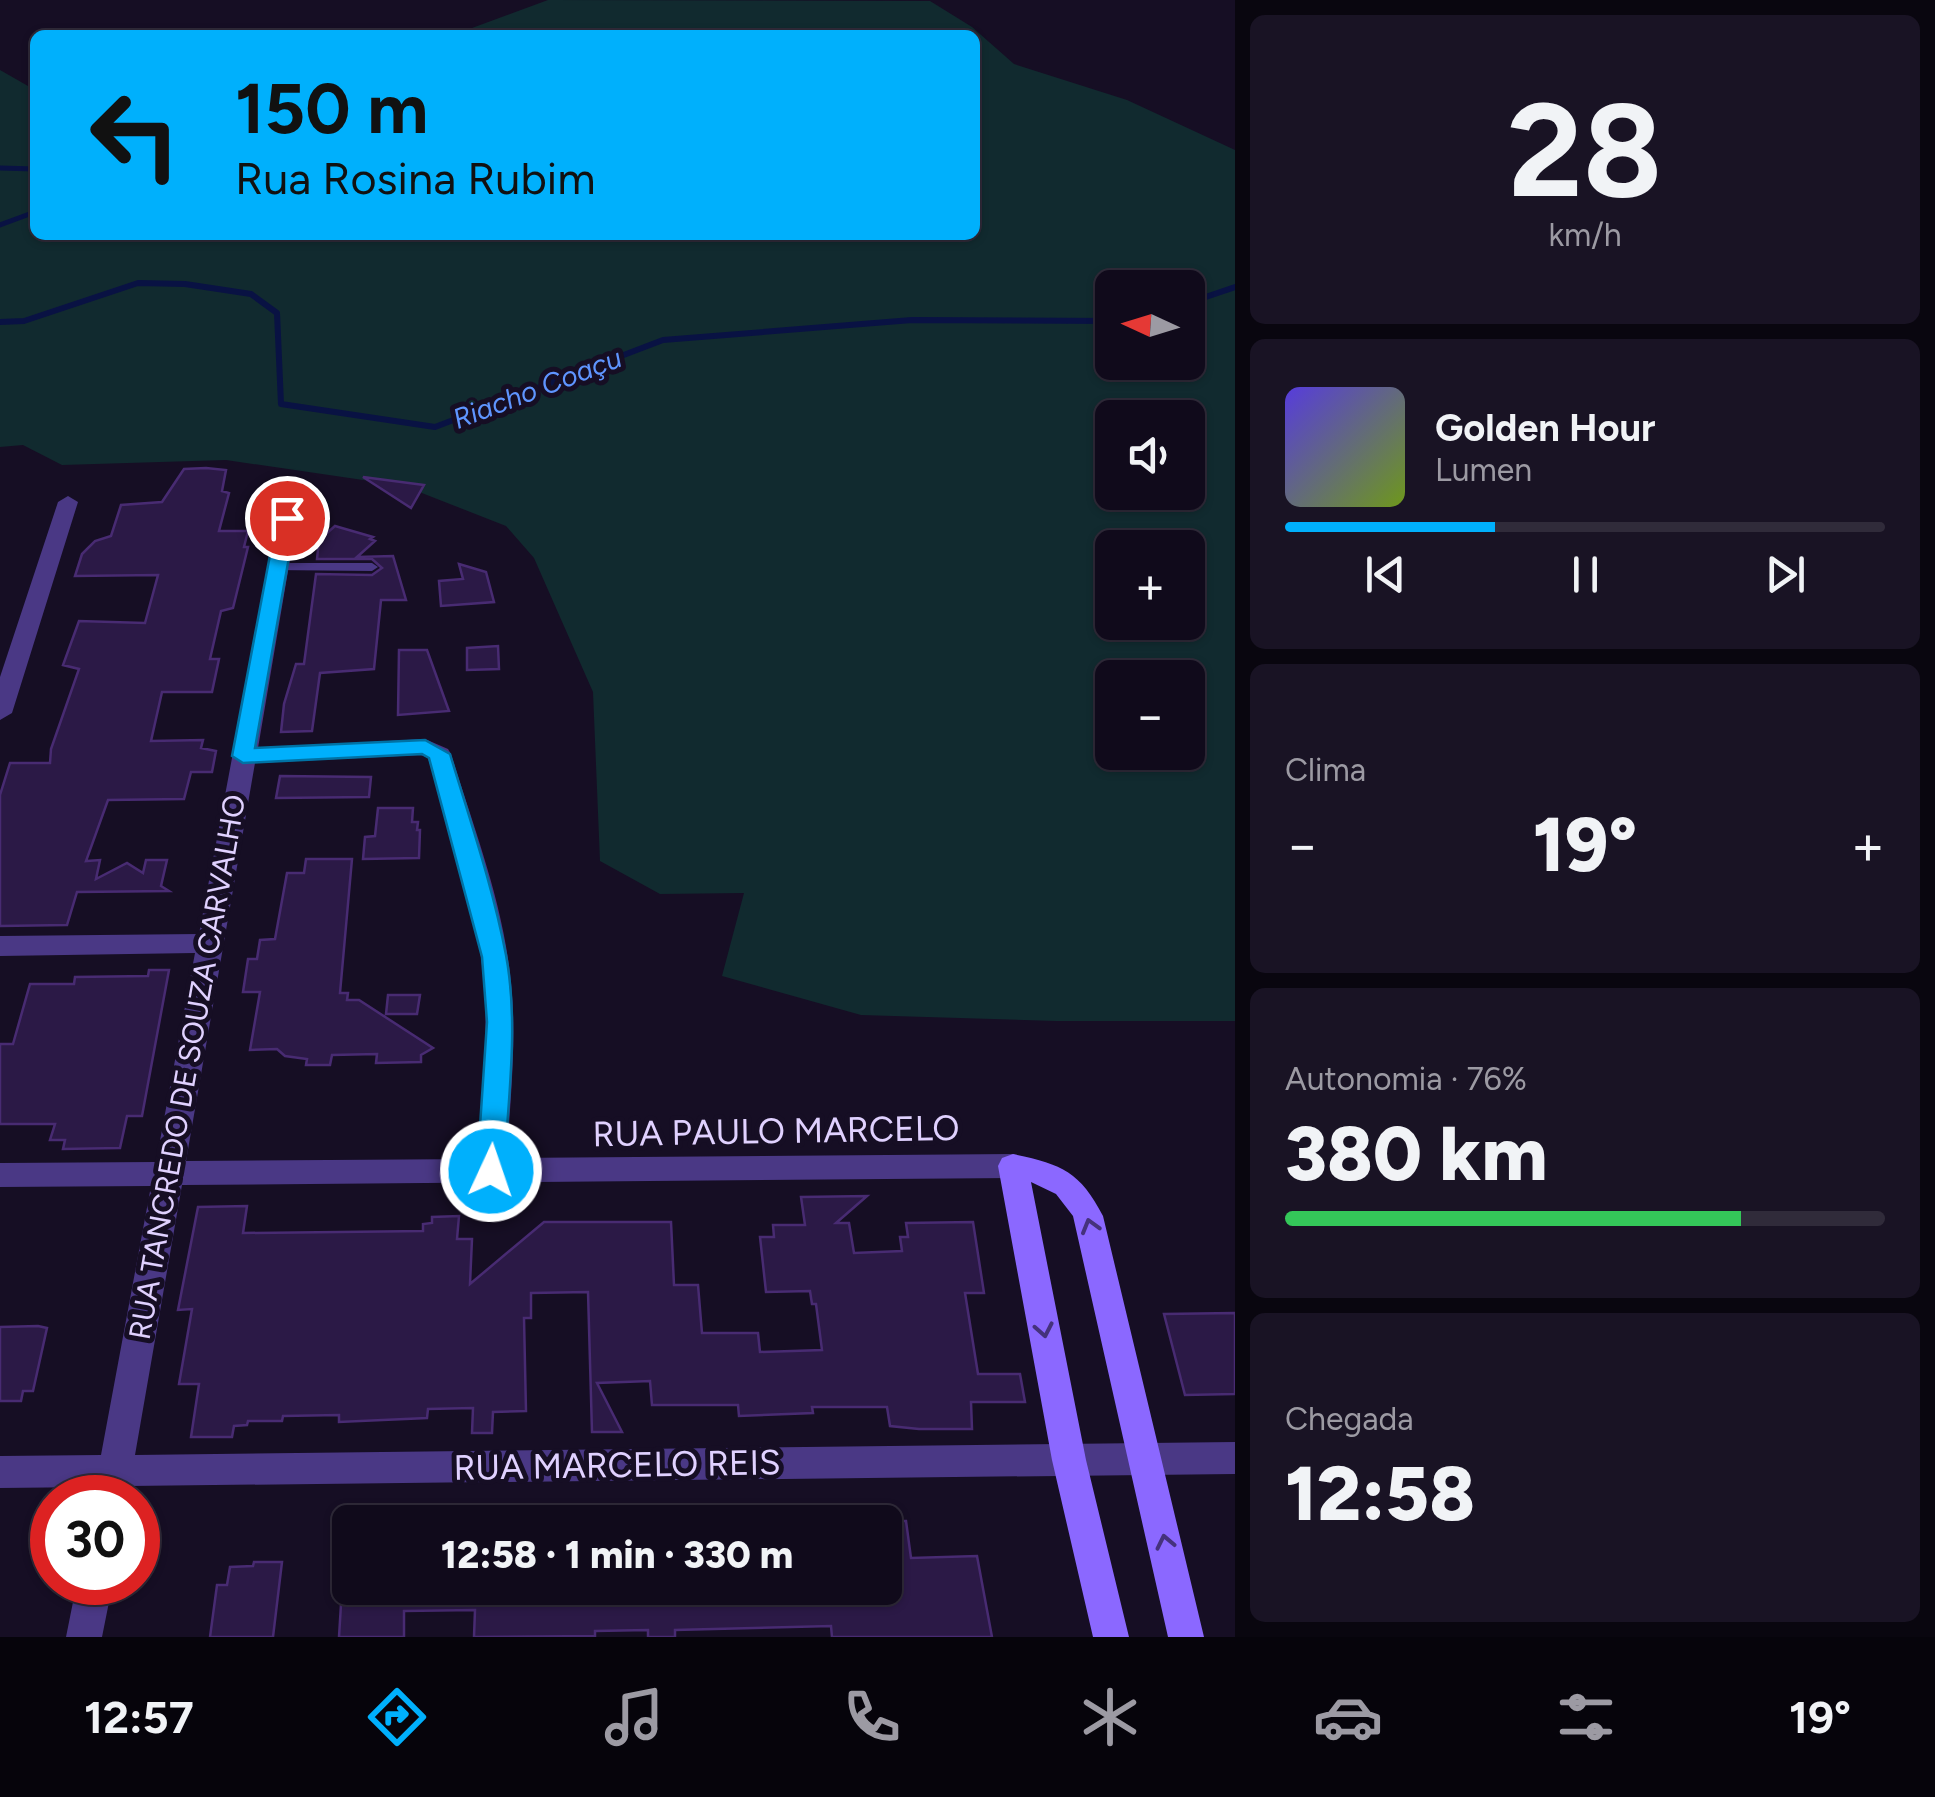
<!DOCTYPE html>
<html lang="pt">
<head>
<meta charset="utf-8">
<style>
  :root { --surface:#100a1b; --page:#191324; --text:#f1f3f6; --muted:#9c9aa3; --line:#302b3a; --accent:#00b0fc }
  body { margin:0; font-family:Figtree,sans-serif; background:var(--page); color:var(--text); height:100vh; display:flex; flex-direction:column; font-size:38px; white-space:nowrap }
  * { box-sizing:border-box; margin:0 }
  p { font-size:32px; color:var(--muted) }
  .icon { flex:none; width:55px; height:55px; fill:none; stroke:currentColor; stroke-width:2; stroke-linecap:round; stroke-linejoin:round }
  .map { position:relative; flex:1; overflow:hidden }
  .drawer { display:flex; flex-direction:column; gap:15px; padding:15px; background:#09060f; width:700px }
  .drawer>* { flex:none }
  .hud { position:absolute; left:30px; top:30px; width:950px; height:210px; border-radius:15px; box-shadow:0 2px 8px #0004,0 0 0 2px var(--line); background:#00b0fc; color:#111; overflow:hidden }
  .needle { width:65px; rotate:274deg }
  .buttons { position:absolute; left:1095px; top:270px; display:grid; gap:20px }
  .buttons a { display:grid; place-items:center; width:110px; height:110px; border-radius:15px; background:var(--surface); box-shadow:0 2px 8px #0004,0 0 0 2px var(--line); font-size:50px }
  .speed { position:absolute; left:30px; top:1475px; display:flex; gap:20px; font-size:50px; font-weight:700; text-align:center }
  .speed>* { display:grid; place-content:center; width:130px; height:130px; border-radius:50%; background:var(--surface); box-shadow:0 2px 8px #0004,0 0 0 2px var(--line); line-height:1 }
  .speed .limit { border:15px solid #d22; background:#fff; color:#111 }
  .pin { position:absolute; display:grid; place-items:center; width:85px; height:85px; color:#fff; margin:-42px; border:5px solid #fff; border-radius:50%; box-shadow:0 2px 10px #0007 }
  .me { position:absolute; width:110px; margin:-55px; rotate:3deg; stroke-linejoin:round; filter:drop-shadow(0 0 8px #0008) }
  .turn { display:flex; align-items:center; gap:35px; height:210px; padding:0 40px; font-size:45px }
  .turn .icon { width:130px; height:130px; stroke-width:2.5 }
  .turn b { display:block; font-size:70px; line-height:85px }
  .big { font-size:75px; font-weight:800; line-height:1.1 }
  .drawer .card { flex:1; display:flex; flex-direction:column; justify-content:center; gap:15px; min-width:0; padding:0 35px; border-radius:15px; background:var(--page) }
  .drawer .dial { align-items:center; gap:0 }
  .dial b { font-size:130px; line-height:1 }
  .song { display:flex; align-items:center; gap:30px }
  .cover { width:120px; height:120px; border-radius:15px; background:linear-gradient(135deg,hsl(250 70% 55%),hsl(80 70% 35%)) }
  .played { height:10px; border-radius:5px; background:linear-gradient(90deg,var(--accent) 35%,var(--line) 35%) }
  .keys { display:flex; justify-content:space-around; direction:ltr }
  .heat { display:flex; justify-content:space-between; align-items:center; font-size:55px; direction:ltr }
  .charge { height:15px; border-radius:8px; background:linear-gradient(90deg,#34c759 76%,var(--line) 0) }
  .trip { position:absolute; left:332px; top:1505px; width:570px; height:100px; border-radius:15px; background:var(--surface); box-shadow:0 2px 8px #0004,0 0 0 2px var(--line); font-weight:800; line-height:100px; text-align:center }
  .dock { display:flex; height:160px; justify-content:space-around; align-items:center; background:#06040b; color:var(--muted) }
  .dock .icon { width:70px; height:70px }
  .dock .selected { color:var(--accent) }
  .dock b { font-size:45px; color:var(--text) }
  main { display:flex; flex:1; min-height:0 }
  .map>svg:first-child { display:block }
</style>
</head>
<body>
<main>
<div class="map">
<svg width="1235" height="1637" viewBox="0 0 1235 1637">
  <rect width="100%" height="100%" fill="#160e24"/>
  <path fill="#112a2f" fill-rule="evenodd" d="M548,0l382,1 42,26 42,37 113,36 108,50v871h-179l-195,-6 -139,-39 22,-83 -84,1 -60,-33 -7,-169 -59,-134 -28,-32 -102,-40 -178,-26 -164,5 -39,-20 -23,2v-377l35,20v145h940v-200h-522zM1112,288h76v74h-76zM1112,418h76v74h-76zM1112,548h76v74h-76zM1112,678h76v74h-76z"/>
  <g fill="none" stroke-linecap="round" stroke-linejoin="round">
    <path stroke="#091243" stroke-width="5" d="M0,168l35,1
      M0,225l35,-13"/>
    <path stroke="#091243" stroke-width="6" d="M1188,303l47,-16
      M0,322l24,-1 114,-38 47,1 66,10 26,19 4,91 154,23 228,-87 249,-20 200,1"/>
  </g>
  <path fill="#2b1946" stroke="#482b72" stroke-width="2.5" d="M206,468l20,2 -4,21 7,2 -10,38h29l-4,16h4l-15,61 -12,3 -11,48h9l-7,33h-50l-11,49 52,-1 -2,8 15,3 -4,21h-21l-7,27 -76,1 -22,61 14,-1 -4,19 31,-16 16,10 3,-13h21l-6,26 8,5 -92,1 -10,33 -67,1v-131l10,-32h40l1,-14 28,-80 -16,-4 16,-44 66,2 13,-48 -83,1 7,-22 13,-13 16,-5 10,-31 41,-3 22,-33z
    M363,477l61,8 -13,23z
    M335,526l38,11 -3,2 5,2 -18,16 36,-1 13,44h-25l-7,69 -54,4 -8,58 -31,1 3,-28 12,-40h8l12,-90 56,1 10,-7 -10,-9h-55l2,-19z
    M459,564l27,8 8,30 -53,4 -2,-25 24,-2z
    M498,646l1,23 -32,1v-22z
    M399,650h28l22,61 -51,4z
    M280,776l91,1 -2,20 -93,1z
    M378,808h35l-1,14h6l-1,8h3l-1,28 -56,1 2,-22 10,-1z
    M306,859h46l-12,134h8l-1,7h12l74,48 -12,7v7l-45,1 1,-9 -45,1 -2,10h-24l1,-6 -22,-3 -8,-7 -27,1 10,-58h-17l5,-33h9l3,-19 15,-1 12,-66h17z
    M149,970h20l-27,146h-15l-7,32 -57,1 2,-9h-15l5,-16h-55v-80h13l17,-60h44l1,-7 73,-1z
    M388,995h32l-3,19h-31z
    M867,1196l-31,27h13l5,30 48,-2 -2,-14h8l-2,-14 67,-1 11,71h-19l13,81h42l5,28h-54l1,27h-53l-29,-3 -3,-19h-75l1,6 -74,3 -1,-11h-86l-2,-24 -53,2 25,49h-30l-4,-140 -57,1v25h-7l2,93 -33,1 -1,21h-20l1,-25 -45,1 -1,9 -88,4v-7l-56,1 -1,5h-34l-1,4 -13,1 -2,11h-41l8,-53h-20l13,-75 -14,1 20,-103 49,-1 -4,27 180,-2v-7l9,-1v-6l27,-1 -2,23h15l-2,45 74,-62h127l3,63h24l4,48h56l2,19 62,-2 -6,-46h-4l-2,-13 -44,1 -6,-55h14l-1,-12h32l-4,-28z
    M1235,1313v81l-50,1 -21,-81z
    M38,1326l9,2 -14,63h-10l-2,10h-21v-74z
    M885,1521h21l5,37 66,-2 15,81h-160l-1,-11 -156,4v7h-27v-7l-53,1v5l-121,1 1,-27 -71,1v26h-65l3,-49h543z
    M254,1562h28l-9,75h-63l7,-52h10l3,-18 23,-1z"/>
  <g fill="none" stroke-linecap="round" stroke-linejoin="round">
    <path fill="#4a3885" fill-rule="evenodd" d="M278,563h94l6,4 -6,4 -99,-1 -1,-3 1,-3z"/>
    <path fill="#4a3885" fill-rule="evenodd" d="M68,496l10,6 -66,211 -12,7v-43l58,-175z
      M287,512l10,6 -39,230 167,-9 23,10 3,5c23,75 53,151 60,229 6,58 -1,117 -4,175l506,-4 11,4 4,8 -4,8 -11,4 -831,7 -47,270 1100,-13v32l-1106,12 -2,12h-34l2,-11 -95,1v-32l101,-1 50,-269 -151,1v-24l156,-1 39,-209 -195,3v-20l199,-2 78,-416zM421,755l7,3c22,73 49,148 56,224 5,59 -3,118 -7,177l-291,2 69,-398z
      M77,1582h36l-11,55h-36z"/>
    <path fill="#8b68ff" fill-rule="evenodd" d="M1013,1154c48,10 67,17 90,62l101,421h-36l-95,-421 -17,-22 -25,-12 55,278 43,177h-36l-41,-177 -54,-294 4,-8z"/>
  </g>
  <defs><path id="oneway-chevron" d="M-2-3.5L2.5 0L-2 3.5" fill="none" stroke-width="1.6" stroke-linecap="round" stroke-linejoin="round" transform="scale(2.5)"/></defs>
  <g stroke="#45327c">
    <use href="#oneway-chevron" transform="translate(1090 1226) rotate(-106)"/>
    <use href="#oneway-chevron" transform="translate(1044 1330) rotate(79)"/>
    <use href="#oneway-chevron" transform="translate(1165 1542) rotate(-102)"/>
  </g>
  <path fill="#00b0fc" stroke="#0072a4" stroke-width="2.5" d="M287,513l9,5 -41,230 170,-8 25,14c20,66 43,133 56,201 13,70 2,145 -2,216l-4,8 -9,3 -10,-3 -4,-8 10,-149 -5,-65 -53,-199 -7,-4 -179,9 -11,-7 45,-238z"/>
  <g text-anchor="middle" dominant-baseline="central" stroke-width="10" stroke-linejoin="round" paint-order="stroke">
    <g font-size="28" font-style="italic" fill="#5f95ff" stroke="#160e24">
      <text transform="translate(537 388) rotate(-21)">Riacho Coaçu</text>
    </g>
    <g font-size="30" fill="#e0d1ff" stroke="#160e24">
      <text transform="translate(187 1067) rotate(-80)">RUA TANCREDO DE SOUZA CARVALHO</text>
    </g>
    <g font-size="35" fill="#e0d1ff" stroke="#160e24">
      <text transform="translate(776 1131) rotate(-1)">RUA PAULO MARCELO</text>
      <text transform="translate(617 1465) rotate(-1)">RUA MARCELO REIS</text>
    </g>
  </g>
</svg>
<div class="buttons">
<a><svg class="needle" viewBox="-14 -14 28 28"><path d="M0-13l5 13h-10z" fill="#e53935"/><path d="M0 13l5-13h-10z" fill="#9c9aa3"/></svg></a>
<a><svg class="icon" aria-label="sound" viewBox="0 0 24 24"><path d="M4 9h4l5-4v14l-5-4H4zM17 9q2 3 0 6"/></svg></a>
<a>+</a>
<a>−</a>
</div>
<div class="speed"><div class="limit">30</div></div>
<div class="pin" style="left:287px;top:518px;background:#d93025"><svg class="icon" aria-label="arrive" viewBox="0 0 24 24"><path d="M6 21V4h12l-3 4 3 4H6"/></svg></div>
<svg class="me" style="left:491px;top:1171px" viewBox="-20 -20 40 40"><circle r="17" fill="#00b0fc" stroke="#fff" stroke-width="3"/><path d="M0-11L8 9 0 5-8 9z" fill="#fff"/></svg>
<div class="trip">12:58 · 1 min · 330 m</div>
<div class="hud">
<div class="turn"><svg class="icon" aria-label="left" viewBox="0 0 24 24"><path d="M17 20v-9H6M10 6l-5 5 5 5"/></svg><div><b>150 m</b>Rua Rosina Rubim</div></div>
</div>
</div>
<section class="drawer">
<div class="card dial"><b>28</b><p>km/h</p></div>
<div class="card">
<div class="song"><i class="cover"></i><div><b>Golden Hour</b><p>Lumen</p></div></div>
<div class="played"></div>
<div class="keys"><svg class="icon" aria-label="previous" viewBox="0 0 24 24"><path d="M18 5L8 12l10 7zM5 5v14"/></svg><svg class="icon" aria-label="pause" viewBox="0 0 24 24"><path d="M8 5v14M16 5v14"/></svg><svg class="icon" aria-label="next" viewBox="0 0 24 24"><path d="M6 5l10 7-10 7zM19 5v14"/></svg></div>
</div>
<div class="card"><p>Clima</p>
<div class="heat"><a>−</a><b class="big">19°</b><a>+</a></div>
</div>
<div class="card"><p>Autonomia · 76%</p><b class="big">380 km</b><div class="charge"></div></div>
<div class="card"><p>Chegada</p><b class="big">12:58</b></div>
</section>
</main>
<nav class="dock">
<b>12:57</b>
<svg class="icon selected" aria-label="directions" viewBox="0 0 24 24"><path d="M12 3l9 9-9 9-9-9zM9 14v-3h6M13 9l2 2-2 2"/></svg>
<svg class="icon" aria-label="music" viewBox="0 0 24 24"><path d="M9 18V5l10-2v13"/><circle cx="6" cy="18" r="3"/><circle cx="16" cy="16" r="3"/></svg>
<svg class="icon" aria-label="phone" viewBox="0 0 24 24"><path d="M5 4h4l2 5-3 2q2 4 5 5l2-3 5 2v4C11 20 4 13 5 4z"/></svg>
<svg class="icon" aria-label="climate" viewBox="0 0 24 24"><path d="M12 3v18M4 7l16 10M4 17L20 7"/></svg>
<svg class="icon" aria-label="car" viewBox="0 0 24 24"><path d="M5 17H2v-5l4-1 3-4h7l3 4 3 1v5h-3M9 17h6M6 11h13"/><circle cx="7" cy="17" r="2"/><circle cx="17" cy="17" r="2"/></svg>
<svg class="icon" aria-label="filters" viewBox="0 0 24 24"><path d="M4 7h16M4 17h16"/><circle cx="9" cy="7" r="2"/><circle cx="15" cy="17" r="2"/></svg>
<b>19°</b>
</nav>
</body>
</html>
